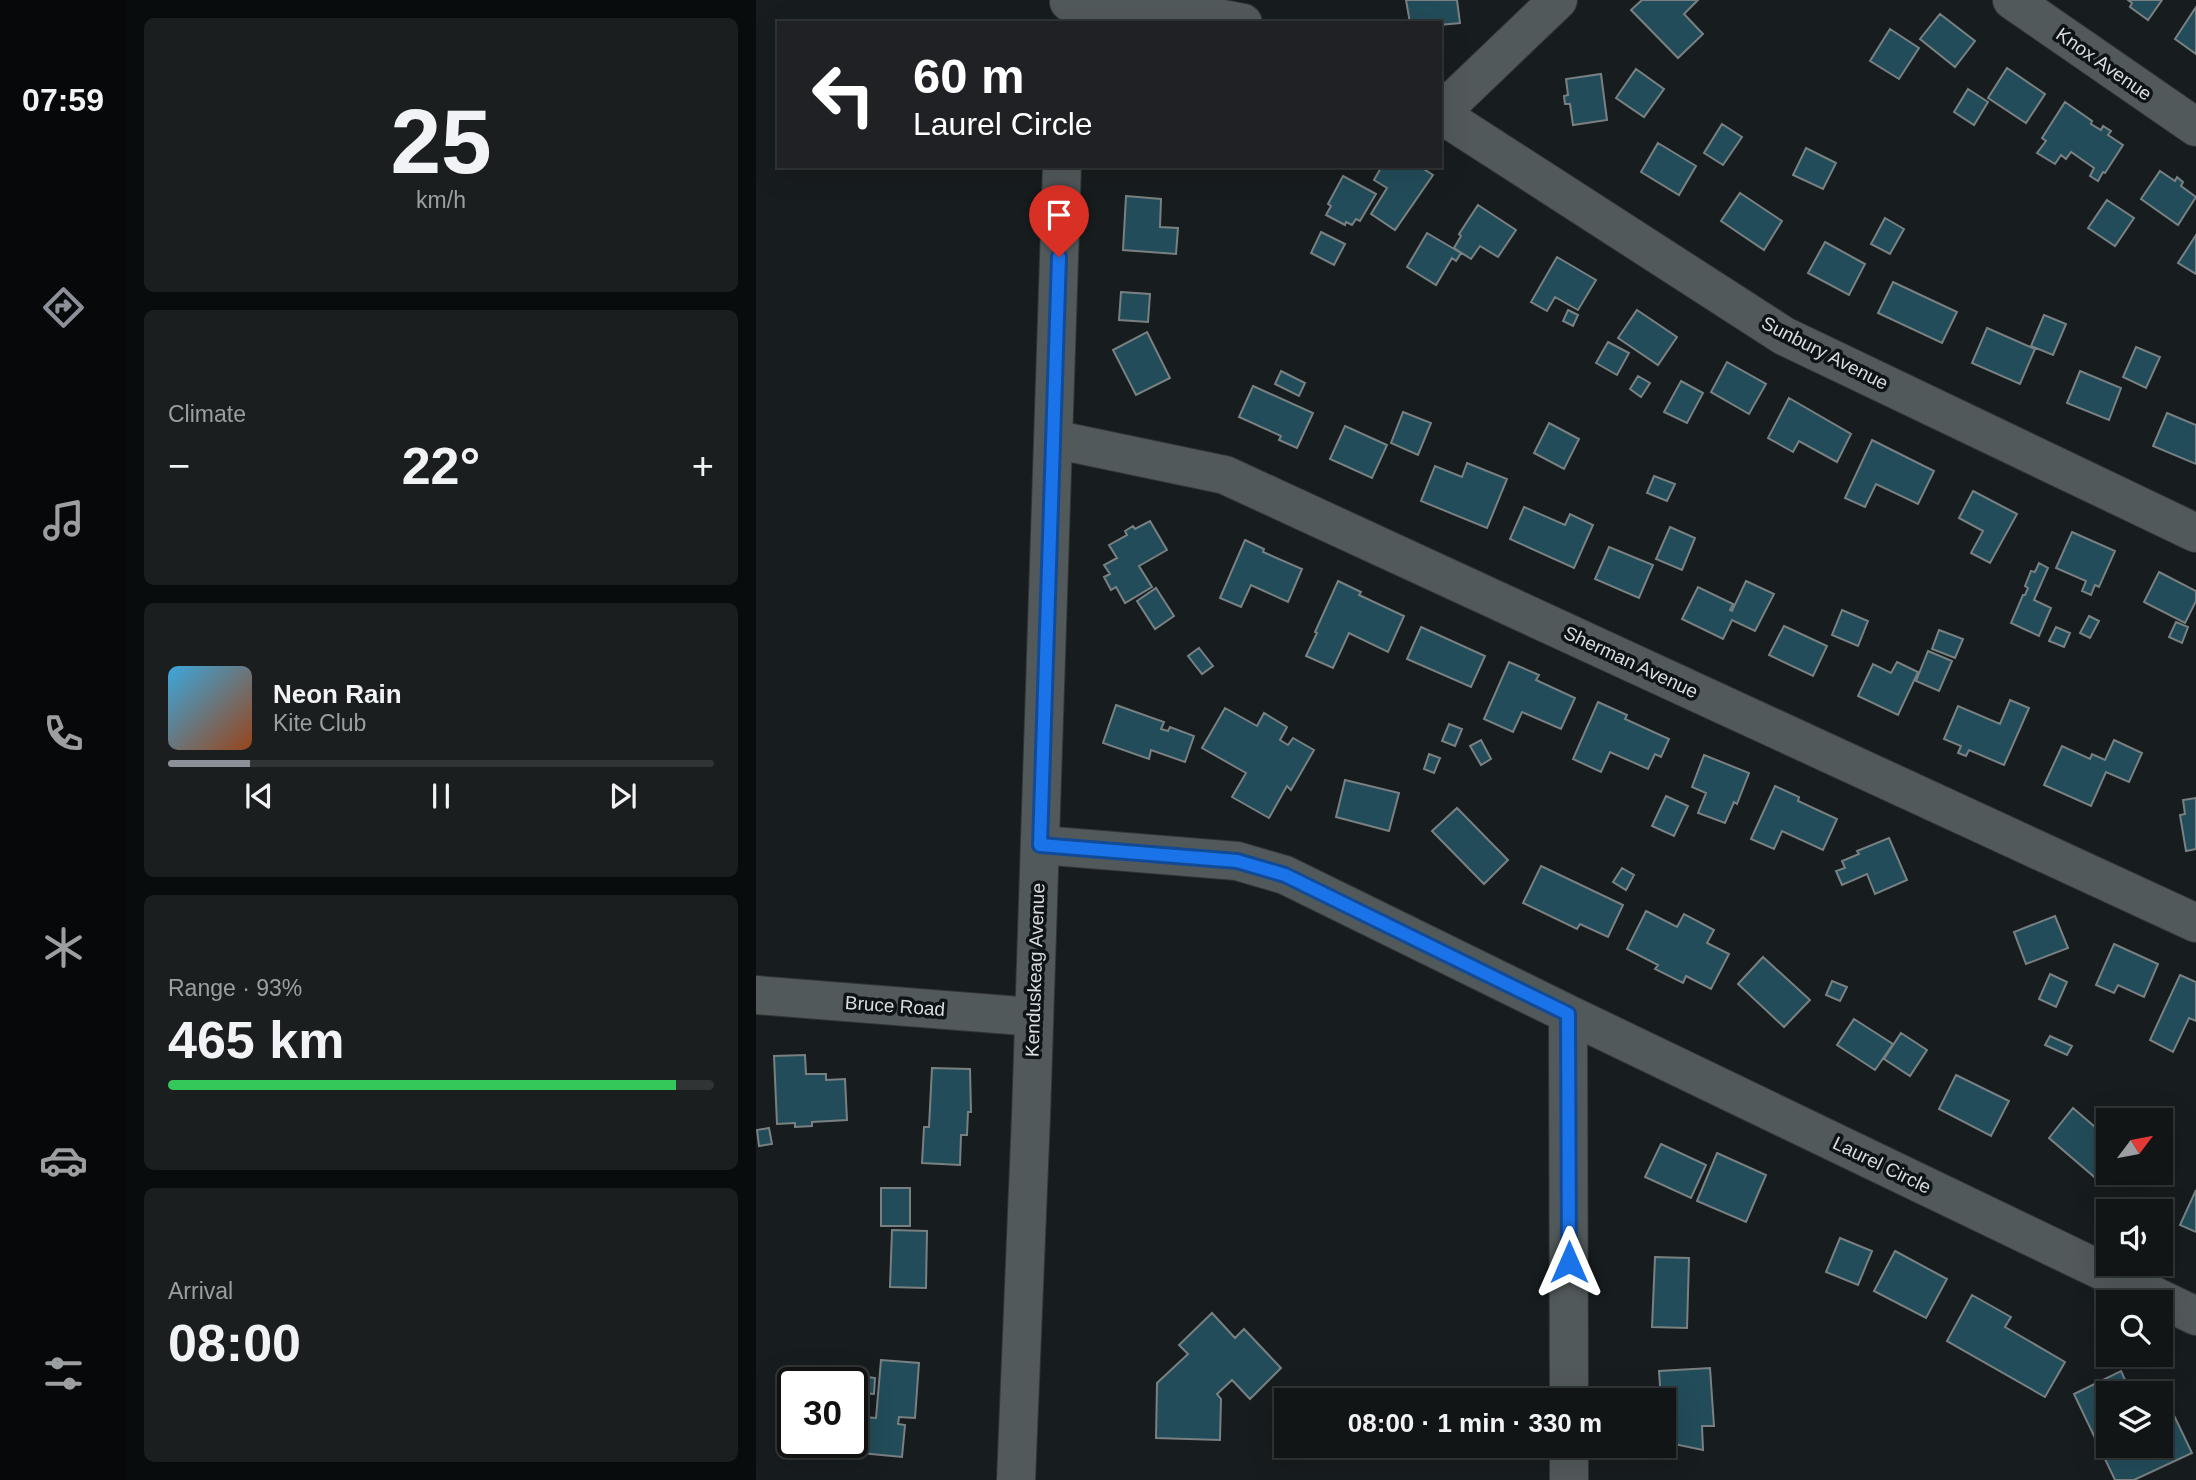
<!DOCTYPE html>
<html lang="en">
<head>
<meta charset="utf-8">
<style>
  :root { --surface:#111516; --page:#1a1e1f; --text:#f1f3f6; --muted:#9c9fa1; --line:#303435; --accent:#8c9099 }
  body { margin:0; font-family:Helvetica,sans-serif; background:var(--page); color:var(--text); height:100vh; display:flex; flex-direction:column; font-size:26px; white-space:nowrap }
  * { box-sizing:border-box; margin:0 }
  p { font-size:23px; color:var(--muted) }
  .icon { flex:none; width:38px; height:38px; fill:none; stroke:currentColor; stroke-width:2; stroke-linecap:round; stroke-linejoin:round }
  .map { position:relative; flex:1; overflow:hidden }
  .panel { display:flex; flex-direction:column; gap:18px; padding:18px; background:#090c0c; width:630px }
  .panel>* { flex:none }
  .top-card { position:absolute; left:21px; top:21px; width:665px; height:147px; border-radius:0px; box-shadow:0 7px 28px #0002,0 0 0 2px var(--line); background:#202124; color:#fff; overflow:hidden }
  .needle { width:46px; rotate:58deg }
  .tools { position:absolute; left:1340px; top:1108px; display:grid; gap:14px }
  .tools a { display:grid; place-items:center; width:77px; height:77px; border-radius:0px; background:var(--surface); box-shadow:0 7px 28px #0002,0 0 0 2px var(--line); font-size:35px }
  .speed { position:absolute; left:21px; top:1367px; display:flex; gap:14px; font-size:35px; font-weight:700; text-align:center }
  .speed>* { display:grid; place-content:center; width:91px; height:91px; border-radius:50%; background:var(--surface); box-shadow:0 7px 28px #0002,0 0 0 2px var(--line); line-height:1 }
  .speed .limit { border:4px solid #111; border-radius:10px; background:#fff; color:#111 }
  .pin { position:absolute; display:grid; place-items:center; width:60px; height:60px; color:#fff; margin:-72px -30px; border-radius:50% 50% 50% 0; rotate:-45deg; box-shadow:0 0 7px #0007 }
  .pin .icon { rotate:45deg }
  .me { position:absolute; width:77px; margin:-38px; rotate:0deg; stroke-linejoin:round; filter:drop-shadow(0 0 5px #0008) }
  .turn { display:flex; align-items:center; gap:24px; height:147px; padding:0 21px; font-size:32px }
  .turn .icon { width:91px; height:91px; stroke-width:2.5 }
  .turn b { display:block; font-size:49px; line-height:60px }
  .big { font-size:52px; font-weight:600; line-height:1.1 }
  .panel .widget { flex:1; display:flex; flex-direction:column; justify-content:center; gap:10px; min-width:0; padding:0 24px; border-radius:10px; background:var(--page) }
  .panel .dial { align-items:center; gap:0 }
  .dial b { font-size:91px; line-height:1 }
  .song { display:flex; align-items:center; gap:21px }
  .cover { width:84px; height:84px; border-radius:10px; background:linear-gradient(135deg,hsl(200 70% 55%),hsl(20 70% 35%)) }
  .played { height:7px; border-radius:4px; background:linear-gradient(90deg,var(--accent) 15%,var(--line) 15%) }
  .keys { display:flex; justify-content:space-around; direction:ltr }
  .heat { display:flex; justify-content:space-between; align-items:center; font-size:38px; direction:ltr }
  .charge { height:10px; border-radius:5px; background:linear-gradient(90deg,#34c759 93%,var(--line) 0) }
  .trip { position:absolute; left:518px; top:1388px; width:402px; height:70px; border-radius:0px; background:var(--surface); box-shadow:0 7px 28px #0002,0 0 0 2px var(--line); font-weight:600; line-height:70px; text-align:center }
  main { display:flex; flex:1; min-height:0 }
  .tab-bar { display:flex; flex-direction:column; width:126px; justify-content:space-around; align-items:center; background:#070809; color:var(--muted) }
  .tab-bar .icon { width:49px; height:49px }
  .tab-bar .on { color:var(--accent) }
  .tab-bar b { font-size:32px; color:var(--text) }
  .map>svg:first-child { display:block }
</style>
</head>
<body>
<main>
<nav class="tab-bar">
<b>07:59</b>
<svg class="icon on" aria-label="directions" viewBox="0 0 24 24"><path d="M12 3l9 9-9 9-9-9zM9 14v-3h6M13 9l2 2-2 2"/></svg>
<svg class="icon" aria-label="music" viewBox="0 0 24 24"><path d="M9 18V5l10-2v13"/><circle cx="6" cy="18" r="3"/><circle cx="16" cy="16" r="3"/></svg>
<svg class="icon" aria-label="phone" viewBox="0 0 24 24"><path d="M5 4h4l2 5-3 2q2 4 5 5l2-3 5 2v4C11 20 4 13 5 4z"/></svg>
<svg class="icon" aria-label="climate" viewBox="0 0 24 24"><path d="M12 3v18M4 7l16 10M4 17L20 7"/></svg>
<svg class="icon" aria-label="car" viewBox="0 0 24 24"><path d="M5 17H2v-5l4-1 3-4h7l3 4 3 1v5h-3M9 17h6M6 11h13"/><circle cx="7" cy="17" r="2"/><circle cx="17" cy="17" r="2"/></svg>
<svg class="icon" aria-label="filters" viewBox="0 0 24 24"><path d="M4 7h16M4 17h16"/><circle cx="9" cy="7" r="2"/><circle cx="15" cy="17" r="2"/></svg>
</nav>
<section class="panel">
<div class="widget dial"><b>25</b><p>km/h</p></div>
<div class="widget"><p>Climate</p>
<div class="heat"><a>−</a><b class="big">22°</b><a>+</a></div>
</div>
<div class="widget">
<div class="song"><i class="cover"></i><div><b>Neon Rain</b><p>Kite Club</p></div></div>
<div class="played"></div>
<div class="keys"><svg class="icon" aria-label="previous" viewBox="0 0 24 24"><path d="M18 5L8 12l10 7zM5 5v14"/></svg><svg class="icon" aria-label="pause" viewBox="0 0 24 24"><path d="M8 5v14M16 5v14"/></svg><svg class="icon" aria-label="next" viewBox="0 0 24 24"><path d="M6 5l10 7-10 7zM19 5v14"/></svg></div>
</div>
<div class="widget"><p>Range · 93%</p><b class="big">465 km</b><div class="charge"></div></div>
<div class="widget"><p>Arrival</p><b class="big">08:00</b></div>
</section>
<div class="map">
<svg width="1440" height="1480" viewBox="0 0 1440 1480">
  <rect width="100%" height="100%" fill="#171c1e"/>
  <path fill="#224c59" stroke="#798082" stroke-width="2" d="M650,0h51l3,23 -20,2v-2h-30z
    M886,0h56l-14,14 19,20 -25,24 -47,-48z
    M1372,0h34l-14,20 -18,-13 2,-4z
    M1440,7v47l-21,-15z
    M1184,14l35,27 -20,26 -35,-28z
    M1134,29l29,19 -20,31 -29,-18z
    M1251,68l38,26 -19,29 -38,-25z
    M880,69l28,20 -20,28 -28,-19z
    M845,74l6,46 -34,5 -3,-21h-5l-1,-8 4,-1 -2,-16z
    M1212,89l20,13 -14,23 -20,-13z
    M1309,102l27,19 -1,3 10,6 2,-4 8,5 -3,4 15,10 -18,28 -2,-1 -5,9 -8,-5 4,-8 -23,-16 -5,7 -5,-4 -6,9 -18,-11 9,-12 -4,-3z
    M966,124l20,13 -19,28 -19,-12z
    M902,143l38,23 -17,29 -38,-23z
    M1050,148l30,15 -13,26 -30,-14z
    M626,166h37l14,9 -38,55 -24,-16 16,-26 -13,-8z
    M1404,171l15,10 2,-4 6,5 -2,4 15,11 -18,28 -37,-26z
    M587,176l33,18 -16,27 -4,-2 -4,6 -6,-3 -1,3 -19,-10 5,-9 -3,-2z
    M984,193l42,28 -18,29 -43,-29z
    M370,196l35,3 -1,28 18,1 -2,26 -53,-4z
    M1351,200l27,18 -19,28 -27,-18z
    M722,205l38,25 -18,27 -18,-11 -9,13 -17,-11 7,-12 -2,-2z
    M1129,218l19,11 -14,25 -19,-10z
    M565,232l24,12 -11,21 -23,-12z
    M671,233l34,20 -5,8 -4,-3 -16,27 -29,-18z
    M1440,235v39l-18,-11z
    M1069,242l40,22 -16,31 -41,-22z
    M801,257l39,23 -18,30 -23,-13 -8,14 -16,-9z
    M1137,282l64,30 -15,31 -64,-30z
    M365,292l29,2 -2,28 -29,-2z
    M812,310l10,5 -5,11 -10,-5z
    M881,310l40,27 -19,28 -40,-27z
    M1288,315l22,9 -13,31 -22,-9z
    M1231,328l48,21 -15,35 -48,-21z
    M391,332l23,46 -34,17 -23,-45z
    M852,342l21,11 -12,22 -21,-12z
    M1380,347l24,10 -14,31 -23,-11z
    M971,362l39,22 -17,30 -38,-22z
    M525,371l24,12 -6,13 -24,-12z
    M1324,371l41,17 -12,32 -42,-17z
    M882,376l12,7 -9,14 -11,-8z
    M925,381l22,12 -16,30 -23,-11z
    M497,386l60,27 -16,35 -18,-8 2,-4 -42,-19z
    M1033,398l62,36 -14,28 -38,-21 -6,11 -25,-14z
    M647,412l28,11 -13,32 -27,-12z
    M1411,413l29,12v39l-43,-18z
    M793,423l30,16 -15,30 -30,-16z
    M589,426l42,19 -15,33 -42,-19z
    M1116,440l62,31 -16,33 -42,-20 -11,23 -20,-9z
    M711,463l40,16 -20,49 -66,-27 14,-35 27,11z
    M898,476l21,8 -8,17 -20,-8z
    M1217,491l44,23 -27,49 -19,-10 12,-22 -24,-13z
    M768,507l41,18 5,-11 23,11 -19,43 -64,-29z
    M394,521l17,29 -28,16 13,21 -27,16 -9,-16 -5,3 -7,-13 6,-3 -6,-9 13,-7 -8,-13 18,-10 -2,-4 8,-5 2,3z
    M914,527l25,11 -13,32 -26,-11z
    M1316,532l43,19 -16,36 -4,-2 -4,10 -9,-4 4,-10 -30,-13z
    M489,540l19,9 -1,3 39,17 -14,33 -37,-17 -10,22 -21,-9z
    M853,547l44,18 -14,33 -44,-19z
    M1283,563l9,5 -14,32 17,8 -12,28 -28,-13 12,-28h2l3,-7 -3,-2 6,-15 4,1z
    M1403,572l37,19v10l-11,22 -41,-21z
    M582,581l23,11 -2,3 45,21 -16,36 -39,-19 -16,35 -27,-12 11,-23 -2,-1z
    M990,581l28,13 -19,37 -23,-11 -9,19 -41,-20 16,-32 35,17 -3,6 2,1z
    M400,588l18,28 -19,13 -18,-28z
    M1086,610l26,11 -10,25 -26,-11z
    M1333,616l10,5 -9,17 -10,-5z
    M1420,622l12,5 -6,16 -13,-6z
    M1028,626l43,20 -14,30 -44,-21z
    M665,627l64,29 -14,31 -64,-28z
    M1300,627l14,6 -6,14 -15,-6z
    M1183,630l24,9 -8,19 -23,-9z
    M443,648l14,18 -11,8 -14,-18z
    M1172,651l24,10 -13,30 -23,-10z
    M753,662l30,13 -3,5 39,18 -14,31 -39,-17 -9,20 -29,-13z
    M1141,662l21,10 -20,43 -40,-19 15,-32 18,9z
    M1254,700l19,8 -25,57 -35,-15 -3,6 -8,-3 3,-7 -17,-7 14,-33 42,18z
    M842,702l29,13 -2,4 44,20 -8,18 -6,-3 -7,15 -38,-17 -9,20 -28,-13z
    M360,705l48,17 -3,7 7,2 2,-4 24,9 -9,26 -34,-12 -2,9 -46,-16z
    M469,708l32,18 7,-13 23,14 -7,13 8,5 5,-7 21,12 -23,40 -4,-4 -18,32 -37,-21 14,-24 -44,-25z
    M693,724l13,5 -7,17 -13,-5z
    M725,740l10,19 -10,6 -11,-19z
    M1358,740l28,13 -13,29 -23,-10 -15,34 -47,-21 18,-39 28,13 2,-5 13,6z
    M673,754l11,4 -6,15 -10,-4z
    M948,755l45,18 -12,31 -3,-2 -9,21 -27,-10 8,-20 -14,-6z
    M589,780l54,13 -10,38 -53,-14z
    M1019,786l24,11 -1,4 39,18 -14,31 -41,-19 -8,18 -23,-10z
    M910,796l22,10 -14,30 -22,-10z
    M1440,798v51l-10,2 -6,-36 5,-1 -2,-14z
    M701,808l51,52 -24,24 -52,-53z
    M1133,838l18,42 -32,14 -8,-20 -25,11 -6,-14 9,-3 -3,-7 17,-7 -2,-3z
    M785,866l82,39 -15,32 -28,-13 -3,5 -54,-26z
    M866,868l12,7 -8,15 -13,-8z
    M890,911l31,16 7,-13 30,16 -7,13 22,11 -18,35 -25,-13 -3,7 -28,-14 3,-4 -31,-16z
    M1299,916l13,32 -42,16 -12,-32z
    M1358,944l44,20 -14,33 -26,-12 -4,8 -18,-8z
    M1007,957l47,43 -26,27 -46,-43z
    M1294,974l17,8 -11,25 -17,-8z
    M1424,975l16,7v39l-7,-3 -16,34 -23,-12z
    M1076,981l15,6 -7,14 -14,-6z
    M1098,1019l39,25 -18,26 -38,-25z
    M1145,1033l26,17 -17,26 -26,-17z
    M1294,1036l22,10 -5,9 -22,-10z
    M49,1055l1,19h20v6l19,-1 2,41 -35,2v4l-17,1v-4l-18,1 -3,-68z
    M176,1068l38,1 1,43h-3l-1,23h-6l-1,30 -38,-2 2,-36h5z
    M1200,1075l53,26 -18,35 -52,-27z
    M1317,1108l36,31v30l-10,12 -50,-43z
    M13,1128l3,16 -13,2 -2,-16z
    M905,1144l45,21 -15,33 -46,-21z
    M961,1153l49,22 -20,47 -49,-21z
    M125,1188h29v38h-29z
    M1440,1190v42l-16,-7z
    M136,1230l35,1 -1,57 -36,-1z
    M1084,1238l32,13 -14,34 -32,-13z
    M1139,1251l52,28 -21,39 -52,-27z
    M899,1257l34,1 -2,70 -35,-1z
    M1216,1295l39,22 -6,10 60,35 -20,35 -98,-56z
    M456,1313l23,25 9,-9 37,39 -31,31 -18,-19 -15,14 4,5 -1,41 -64,-2 1,-55 31,-29 -9,-9z
    M125,1360l38,3 -4,55 -16,-1 -1,7 7,1 -3,32 -41,-4 3,-36 12,1z
    M954,1368l4,58h-12l1,24 -39,-8v-42h-3l-2,-29z
    M1365,1371l10,22h-22v53h52v-53h-16l15,-7 32,67 -58,27h-19l-41,-86z
    M106,1376l13,2 -1,16 -13,-1z"/>
  <g fill="none" stroke-linecap="round" stroke-linejoin="round">
    <g stroke="#333637" stroke-width="40">
      <path id="minor" d="M1256,0l184,127
        M313,2l128,12 46,9
        M684,113l118,-113
        M684,114l344,222 412,197
        M297,439l172,36 971,448
        M284,845l197,16 48,14 283,139
        M0,995l278,22
        M813,1400l-1,-386 628,302
        M813,1446v34
        M260,1480l15,-364 31,-950"/>
    </g>
    <use href="#minor" stroke="#52595b" stroke-width="38"/>
  </g>
  <g fill="none" stroke-linecap="round" stroke-linejoin="round">
    <g stroke="#114b97" stroke-width="18">
      <path id="route" d="M303,257l-19,588 197,16 48,14 283,139 1,248"/>
    </g>
    <use href="#route" stroke="#1a73e8" stroke-width="12"/>
  </g>
  <g text-anchor="middle" dominant-baseline="central" stroke-width="7" stroke-linejoin="round" paint-order="stroke">
    <g font-size="19" fill="#dadddf" stroke="#0e1315">
      <text transform="translate(1348 64) rotate(35)">Knox Avenue</text>
      <text transform="translate(1069 353) rotate(27)">Sunbury Avenue</text>
      <text transform="translate(875 662) rotate(25)">Sherman Avenue</text>
      <text transform="translate(279 970) rotate(-88)">Kenduskeag Avenue</text>
      <text transform="translate(139 1006) rotate(4)">Bruce Road</text>
      <text transform="translate(1126 1165) rotate(26)">Laurel Circle</text>
    </g>
  </g>
</svg>
<div class="tools">
<a><svg class="needle" viewBox="-14 -14 28 28"><path d="M0-13l5 13h-10z" fill="#e53935"/><path d="M0 13l5-13h-10z" fill="#9c9fa1"/></svg></a>
<a><svg class="icon" aria-label="sound" viewBox="0 0 24 24"><path d="M4 9h4l5-4v14l-5-4H4zM17 9q2 3 0 6"/></svg></a>
<a><svg class="icon" aria-label="search" viewBox="0 0 24 24"><circle cx="10" cy="10" r="6"/><path d="M15 15l6 6"/></svg></a>
<a><svg class="icon" aria-label="layers" viewBox="0 0 24 24"><path d="M12 4l9 5-9 5-9-5zM3 14l9 5 9-5"/></svg></a>
</div>
<div class="speed"><div class="limit">30</div></div>
<div class="pin" style="left:303px;top:257px;background:#d93025"><svg class="icon" aria-label="arrive" viewBox="0 0 24 24"><path d="M6 21V4h12l-3 4 3 4H6"/></svg></div>
<svg class="me" style="left:813px;top:1262px" viewBox="-20 -20 40 40"><path d="M0-17L14 15 0 8-14 15z" fill="#1a73e8" stroke="#fff" stroke-width="4"/></svg>
<div class="trip">08:00 · 1 min · 330 m</div>
<div class="top-card">
<div class="turn"><svg class="icon" aria-label="left" viewBox="0 0 24 24"><path d="M17 20v-9H6M10 6l-5 5 5 5"/></svg><div><b>60 m</b>Laurel Circle</div></div>
</div>
</div>
</main>
</body>
</html>
